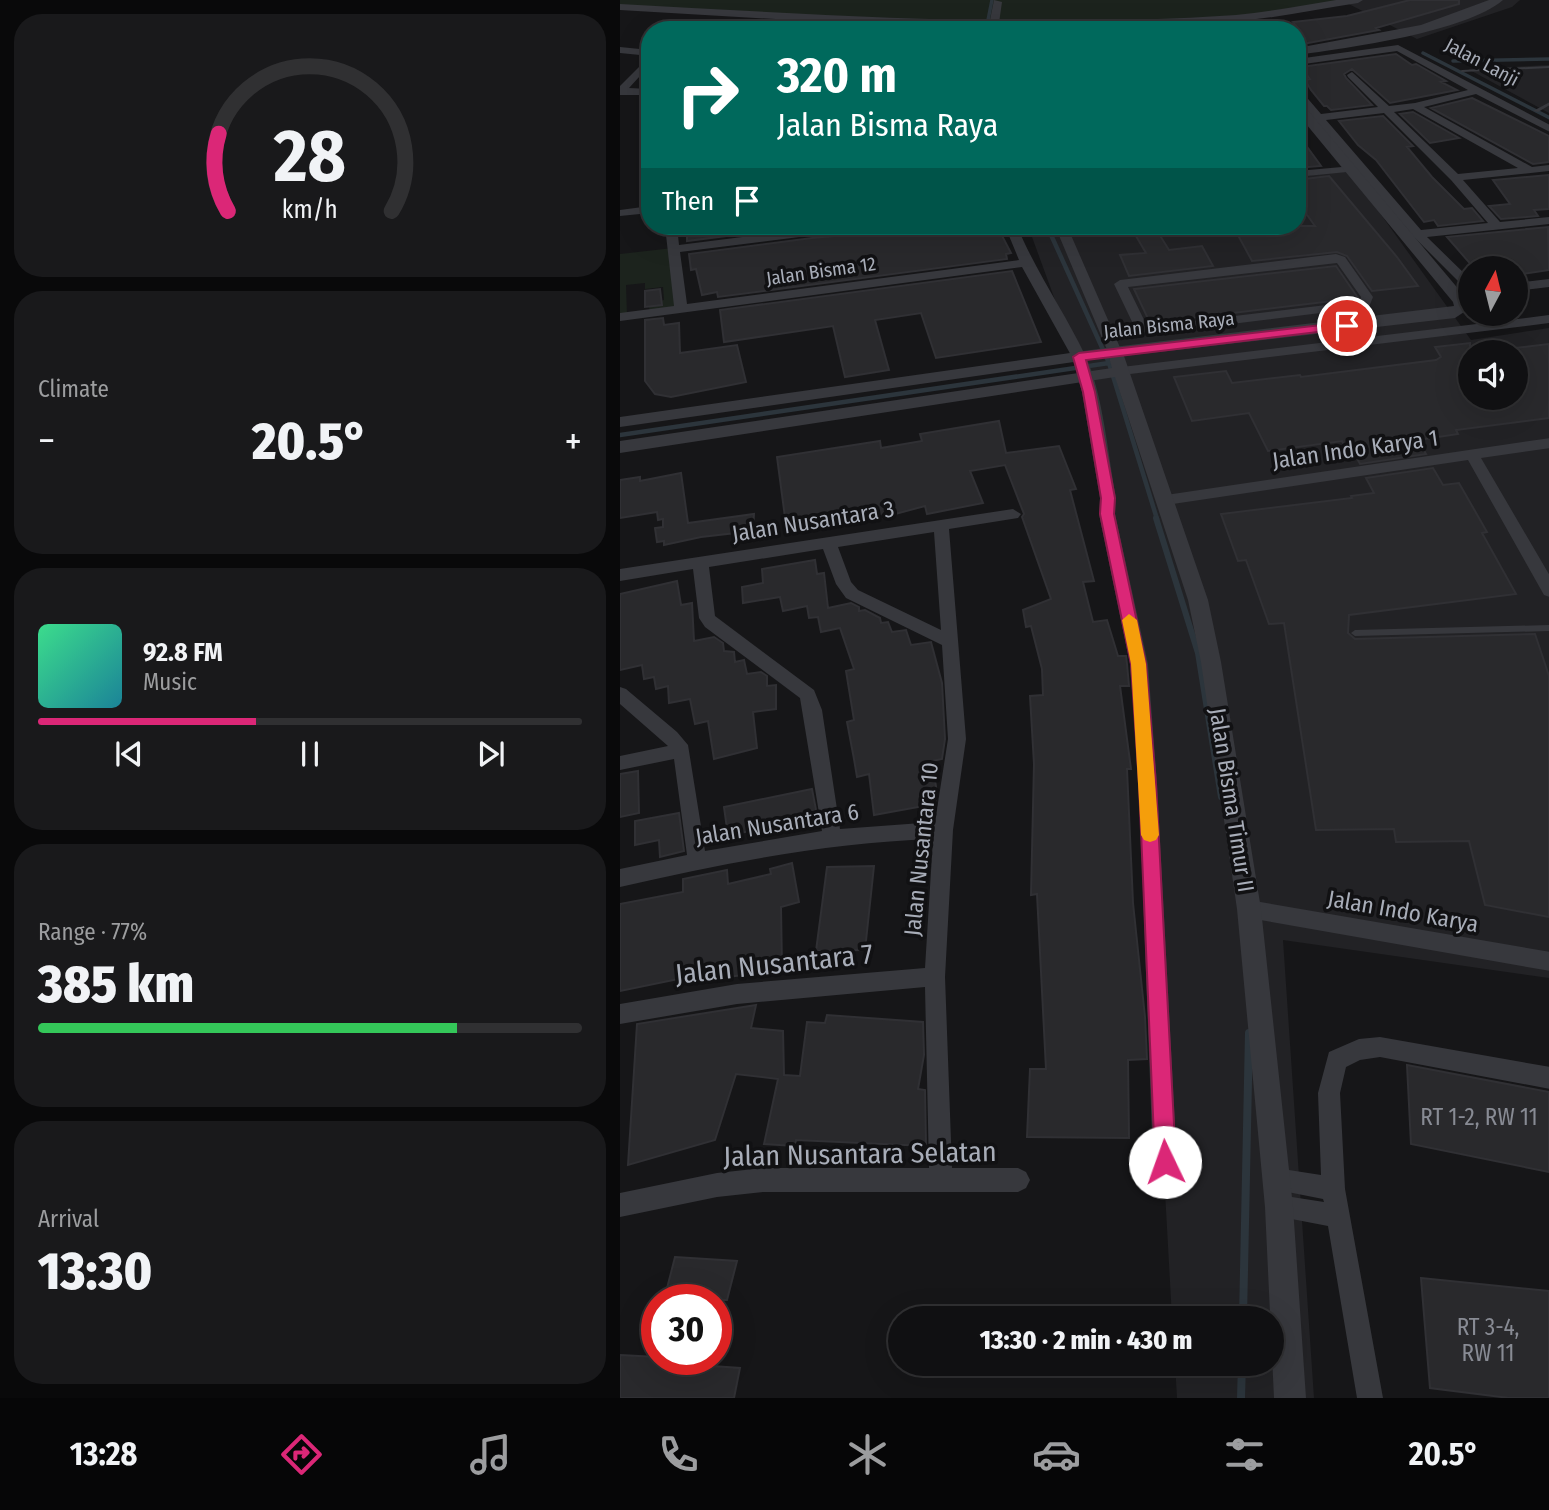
<!DOCTYPE html>
<html lang="en">
<head>
<meta charset="utf-8">
<style>
  :root { --surface:#101012; --page:#19191b; --text:#f1f3f6; --muted:#9c9d9f; --line:#303032; --accent:#db2777 }
  body { margin:0; font-family:"Fira Sans Condensed",sans-serif; background:var(--page); color:var(--text); height:100vh; display:flex; flex-direction:column; font-size:26px; white-space:nowrap }
  * { box-sizing:border-box; margin:0 }
  p { font-size:23px; color:var(--muted) }
  .icon { flex:none; width:38px; height:38px; fill:none; stroke:currentColor; stroke-width:2; stroke-linecap:round; stroke-linejoin:round }
  .map { position:relative; flex:1; overflow:hidden }
  .side { display:flex; flex-direction:column; gap:14px; padding:14px; background:#09090a; width:620px }
  .side>* { flex:none }
  .hud { position:absolute; left:21px; top:21px; width:665px; height:214px; border-radius:28px; box-shadow:0 7px 28px #0002,0 0 0 2px var(--line); background:#00695c; color:#fff; overflow:hidden }
  .needle { width:46px; rotate:7deg }
  .fabs { position:absolute; left:838px; top:256px; display:grid; gap:14px }
  .fabs a { display:grid; place-items:center; width:70px; height:70px; border-radius:50%; background:var(--surface); box-shadow:0 7px 28px #0002,0 0 0 2px var(--line); font-size:35px }
  .speed { position:absolute; left:21px; top:1284px; display:flex; gap:14px; font-size:35px; font-weight:700; text-align:center }
  .speed>* { display:grid; place-content:center; width:91px; height:91px; border-radius:50%; background:var(--surface); box-shadow:0 7px 28px #0002,0 0 0 2px var(--line); line-height:1 }
  .speed .limit { border:10px solid #d22; background:#fff; color:#111 }
  .pin { position:absolute; display:grid; place-items:center; width:60px; height:60px; color:#fff; margin:-30px; border:4px solid #fff; border-radius:50%; box-shadow:0 2px 7px #0007 }
  .me { position:absolute; width:77px; margin:-38px; rotate:357deg; stroke-linejoin:round; filter:drop-shadow(0 0 5px #0008) }
  .turn { display:flex; align-items:center; gap:24px; height:147px; padding:0 21px; font-size:32px }
  .turn .icon { width:91px; height:91px; stroke-width:2.5 }
  .turn b { display:block; font-size:49px; line-height:60px }
  .then { display:flex; align-items:center; height:66px; padding:0 21px; background:#0003; gap:14px; font-size:26px }
  .big { font-size:52px; font-weight:800; line-height:1.1 }
  .side .card { flex:1; display:flex; flex-direction:column; justify-content:center; gap:10px; min-width:0; padding:0 24px; border-radius:28px; background:var(--page) }
  .side .dial { align-items:center; gap:0 }
  .dial svg { height:182px; overflow:visible; fill:none; stroke:var(--line); stroke-width:7; stroke-linecap:round; text-anchor:middle }
  .dial text { fill:var(--text); stroke:none }
  .song { display:flex; align-items:center; gap:21px }
  .cover { width:84px; height:84px; border-radius:10px; background:linear-gradient(135deg,hsl(150 70% 55%),hsl(190 70% 35%)) }
  .played { height:7px; border-radius:4px; background:linear-gradient(90deg,var(--accent) 40%,var(--line) 40%) }
  .keys { display:flex; justify-content:space-around; direction:ltr }
  .heat { display:flex; justify-content:space-between; align-items:center; font-size:38px; direction:ltr }
  .charge { height:10px; border-radius:5px; background:linear-gradient(90deg,#34c759 77%,var(--line) 0) }
  .trip { position:absolute; left:268px; top:1306px; width:396px; height:70px; border-radius:35px; background:var(--surface); box-shadow:0 7px 28px #0002,0 0 0 2px var(--line); font-weight:800; line-height:70px; text-align:center }
  .menu { display:flex; height:112px; justify-content:space-around; align-items:center; background:#060607; color:var(--muted) }
  .menu .icon { width:49px; height:49px }
  .menu .selected { color:var(--accent) }
  .menu b { font-size:32px; color:var(--text) }
  main { display:flex; flex:1; min-height:0 }
  .map>svg:first-child { display:block }
</style>
</head>
<body>
<main>
<section class="side">
<div class="card dial"><svg viewBox="0 0 100 80">
<path d="M14 69A42 42 0 1 1 86 69"/>
<path d="M14 69A42 42 0 0 1 10 35" stroke="#db2777"/>
<text x="50" y="56" font-size="32" font-weight="700">28</text>
<text x="50" y="72" font-size="11">km/h</text>
</svg></div>
<div class="card"><p>Climate</p>
<div class="heat"><a>−</a><b class="big">20.5°</b><a>+</a></div>
</div>
<div class="card">
<div class="song"><i class="cover"></i><div><b>92.8 FM</b><p>Music</p></div></div>
<div class="played"></div>
<div class="keys"><svg class="icon" aria-label="previous" viewBox="0 0 24 24"><path d="M18 5L8 12l10 7zM5 5v14"/></svg><svg class="icon" aria-label="pause" viewBox="0 0 24 24"><path d="M8 5v14M16 5v14"/></svg><svg class="icon" aria-label="next" viewBox="0 0 24 24"><path d="M6 5l10 7-10 7zM19 5v14"/></svg></div>
</div>
<div class="card"><p>Range · 77%</p><b class="big">385 km</b><div class="charge"></div></div>
<div class="card"><p>Arrival</p><b class="big">13:30</b></div>
</section>
<div class="map">
<svg width="930" height="1398" viewBox="0 0 930 1398">
  <rect width="100%" height="100%" fill="#161618"/>
  <path fill="#222225" fill-rule="evenodd" d="M721,0h179l-8,7 -95,32z
    M929,65v48l-81,-44z
    M729,170l122,170 78,-12v650l-266,-38 31,458h-137l-2,-35h96v-45h-99l-37,-669 -61,-297 -46,-126h269v-49zM850,352h46v45h-46z"/>
  <path fill="#1c231d" d="M0,0h721l-102,18 -245,7 -374,-18z
    M53,248l5,59 -28,4 -2,-8 16,-3 -1,-13 -18,2v-6l-19,2 1,30h-7v-61z"/>
  <g fill="none" stroke-linecap="round" stroke-linejoin="round">
    <path stroke="#2c353c" stroke-width="3.5" d="M366,30l6,-30
      M803,53l127,65
      M833,61l97,-2"/>
    <path stroke="#2c353c" stroke-width="4.5" d="M427,226l62,137 48,156
      M0,435l489,-72"/>
    <path stroke="#2c353c" stroke-width="6" d="M536,518l42,135 23,144"/>
    <path stroke="#2c353c" stroke-width="8" d="M623,1318l6,-285
      M621,1398l1,-35"/>
  </g>
  <path fill="#29292c" stroke="#303034" stroke-width="2" d="M790,0h49v4l-83,24 3,2 -82,15v-18l-4,-5 54,-6z
    M776,54l16,11 4,-1 30,17 -5,1 16,8 -67,13 -38,-34 -8,5 2,4 26,27 -41,5 -4,-4h-3l-13,-16 -6,-10 5,-1 -9,-12z
    M852,98l77,38v26l-16,2 -102,-56z
    M793,112l46,26 -29,5 -30,-29z
    M763,116l30,30 -6,1 25,30 32,32 8,-1 11,13 -45,5 -4,-6 -10,2 -48,-62 -18,-15 -19,-24z
    M677,133l24,33 -24,2z
    M929,175v34l-15,1 4,6 -37,3 -12,-13 21,-2 -17,-24z
    M709,176l68,81 21,29 -46,5 -25,-35 -10,-4 -85,9 -19,-35h82l-18,-25v-21z
    M67,226h117l-117,15z
    M281,226h96l14,27 -5,1 1,5 -289,38 -1,-5 -15,3 -6,-26 -5,1 -2,-16 123,-16 90,-8z
    M510,226h24l15,24 33,-4 11,20 -84,10 -9,-21 26,-2z
    M928,227l1,43 -33,5v-7h-42l-27,-31z
    M716,266l22,32 -208,25 -16,-34z
    M392,271l29,71 -105,16 -15,-45 -46,7 14,50 -44,7 -12,-51 -109,16 -4,-32z
    M40,289l2,16 -17,2v-16z
    M43,318l1,7 15,-2 1,30 57,-8 9,37 -75,15 -16,-3 -10,-13v-61z
    M850,343v54h46v-49l33,-4v74l-93,12 2,4 -40,6 8,14 -66,10 -8,-15h-6l-4,-8 -74,10 -19,-38 -57,8 -18,-44 52,-6 6,12 68,-8 1,2 135,-17 5,-3 -6,-10z
    M379,421l7,32 53,-7 17,43 -6,1 24,91 -11,1 10,40 14,-2 11,36h8l1,8 2,22h-9l11,83h-4l6,134 12,114 2,42 -19,1 1,78 -102,-1 3,-68h16l-9,-175 -6,1 3,-131 -4,-68 13,-1 -1,-26 -11,-43 -5,1 -3,-17 28,-11 -29,-82 2,-3 -19,-49 -35,6 13,32 -56,11 -2,-8 -41,11 -33,5 -1,-4 -24,4 -1,-3 -39,6 -9,-68 103,-16 1,7 41,-7 -2,-7z
    M813,468l10,17 16,-2 28,49 -5,1 34,61 -167,21 -1,18 7,6 180,-5 14,42v241l-64,-12 -16,-64 -73,1 -2,-13 -78,1 -32,-207 -15,1 -23,-64 -8,1 -17,-47 131,-16 -1,-2 23,-3 -8,-15z
    M61,473l7,50 66,-9 -1,17 -52,6 -37,8v-4l-7,1 -2,-14 8,-1v-8l-5,1 -1,-8 -37,6v-38l20,-3v4z
    M195,560l2,14 7,-1 4,35 23,-5 8,4v4l6,-1 15,8 1,5 7,-1 4,10 14,-2 5,15 20,-3 11,41 3,56 -3,20 -10,2 5,32 -2,11 -61,11 -5,-41 -12,3 -3,-18 -7,-37 7,-2 -8,-49 8,-2 -14,-41 -19,4 -3,-15 -9,1 -2,-12 -24,5 -3,-14 -37,6 -1,-16 21,-4 -1,-14z
    M57,581l4,24 11,-2 2,38 20,-4 9,6 1,8 10,1 1,10 9,-2 3,14 14,-2 6,4v10l9,-1v24l-23,3 4,36 -43,11 -6,-38 -13,3 -5,-25 -21,4 -1,-17 -12,3 -2,-12 -10,2 -2,-14 -22,5v-76z
    M18,771l1,42 -19,4v-43z
    M192,789l5,26 -89,21 -4,-29z
    M59,813l5,38 -24,6 -1,-17 -24,5v-24z
    M172,863l7,39 -18,5 1,62 -94,14v-6l-68,14v-87l63,-12v-13l44,-9 1,14 43,-10 -1,-5z
    M254,866l-9,84 -49,1 11,-84z
    M136,1005l-5,23 32,3 1,44 16,1 7,-54 18,1 2,-8 96,7 1,33 -6,34 7,1 1,56 -130,-6 -1,6 -31,-2 14,-65 -42,-5 -21,66 -87,25 9,-141z
    M787,1065l142,27v80l-138,-28z
    M55,1257l62,4 -10,39h-63z
    M801,1278l128,13v107h-40l-79,-10z
    M0,1355l37,2v3h57l-2,6 28,2 -6,30h-114z"/>
  <g fill="none" stroke-linecap="round" stroke-linejoin="round">
    <path fill="#37383d" fill-rule="evenodd" d="M930,66v2l-88,4 -2,-1 2,-1z
      M930,102v3l-12,7 -5,-1z
      M930,625v6l-195,5 -4,-3 4,-3z"/>
    <path fill="#37383d" fill-rule="evenodd" d="M374,0l8,2 -4,28h-10z
      M778,45l152,80v7l-74,-38 -52,13 108,60 18,-2v6l-87,9 37,42 50,-5v7l-123,13 43,42v11l-4,-1 -51,-51h-9l-2,-3 6,-3 -53,-61 -60,6v-6l56,-5 -37,-45 -19,2v-6l14,-2 -14,-19v-10l24,28 57,-7 -30,-30 -1,-2 5,-3 37,34 26,-3 53,-13 -71,-39 -100,14v-6zM793,109l105,59 -60,6 -64,-62zM764,113l67,67 37,43 -67,7 -95,-110z
      M0,47l30,3v6l-30,-3z
      M30,56v9l-21,23 21,1v6h-30v-9z
      M30,206v7l-30,3v-6z
      M45,226h12l2,19 149,-19h32l-6,4 -174,22 7,52 332,-44 -14,-34h12c19,46 47,85 68,129 18,38 23,101 31,143l-1,16 33,150 9,120 20,378 -4,8 -8,4 -8,-4 -4,-8 -14,-378 -9,-120 -31,-150 1,-16 -18,-106 -10,-35 -50,-90 -402,54v-8l54,-7z
      M435,226h12l55,126 -2,3 -5,1 -7,-4z
      M716,254l9,3 28,40 -4,10 -219,27 -14,-4 -22,-46 6,-4zM717,263l24,34 -1,4 -209,25 -5,-2 -18,-37z
      M930,279v8l-34,4v-8z
      M930,315v8l-428,52 -7,-4 7,-4z
      M930,438v10l-69,10 69,118v21l-6,-2 -76,-135 -302,45 -8,-5 8,-5z
      M393,509l8,5 -3,4 -69,11 17,210 -13,91 -8,147 7,191h66l8,4 4,8 -4,8 -8,4h-255l-46,5 -97,20v-24l97,-20 46,-5h166l-4,-181 -188,17 -117,20v-20l117,-20 188,-16 8,-129c-106,4 -210,24 -313,48v-18l67,-14 -13,-96 -54,11v-14l48,-10 -48,-42v-17l6,2 51,43 11,13 17,106 117,-20 -22,-133 -95,-71 -6,-9 -6,-49 -73,12v-12zM314,532l7,98 -83,-40 -7,-8 -13,-35zM203,549l13,35 10,14 96,47 6,94 -13,83 -95,7 -18,-119 -8,-20 -99,-74 -6,-49z
      M629,900l301,52v19l-301,-53 -7,-3 -3,-6 3,-6z
      M760,1037l170,30v22l-170,-32 -20,3 -14,7 -6,26 5,96 38,209h-26l-29,-172 -57,-11 -4,-8 4,-8 8,-4 45,7 -1,-3 -55,-11 -4,-8 4,-8 8,-4 45,7 -3,-82 11,-41 30,-13z"/>
    <path fill="#37383d" fill-rule="evenodd" d="M716,0h27l-5,3c-40,6 -81,15 -121,18 -205,16 -412,1 -617,-11v-6c205,11 411,25 616,11 34,-3 67,-10 100,-15z
      M869,0h14c-37,32 -155,48 -206,55v-7l124,-23z
      M677,101l4,1 165,196 4,10 -15,10 -331,38 84,244 13,62 40,247 32,298 13,191h-32l-9,-191 -28,-298 -36,-247 -13,-62 -73,-223 -495,76v-12l492,-73 -3,-11 -489,70v-10l485,-69 349,-42 -1,-4 -156,-189z"/>
  </g>
  <path fill="#db2777" stroke="#8e194d" stroke-width="2" d="M727,322l6,4 -2,2 -265,32 9,32 20,106 -1,16 32,150 10,120 20,378 -3,8 -8,3 -7,-3 -3,-8 -16,-378 -8,-120 -31,-150 1,-16 -18,-106 -10,-35 6,-4z"/>
  <path fill="#f59e0b" d="M509,614l8,6 9,44 13,171 -3,5 -6,2 -6,-2 -3,-5 -10,-171 -9,-44z"/>
  <g text-anchor="middle" dominant-baseline="central" stroke-width="7" stroke-linejoin="round" paint-order="stroke">
    <g font-size="19" fill="#a8adb8" stroke="#111113">
      <text transform="translate(862 62) rotate(28)">Jalan Lanji</text>
      <text transform="translate(201 271) rotate(-8)">Jalan Bisma 12</text>
      <text transform="translate(549 325) rotate(-6)">Jalan Bisma Raya</text>
    </g>
    <g font-size="23" fill="#a8adb8" stroke="#111113">
      <text transform="translate(735 449) rotate(-8)">Jalan Indo Karya 1</text>
      <text transform="translate(193 521) rotate(-9)">Jalan Nusantara 3</text>
      <text transform="translate(612 800) rotate(81)">Jalan Bisma Timur II</text>
      <text transform="translate(157 824) rotate(-9)">Jalan Nusantara 6</text>
      <text transform="translate(301 849) rotate(-84)">Jalan Nusantara 10</text>
      <text transform="translate(783 911) rotate(10)">Jalan Indo Karya</text>
    </g>
    <g font-size="23" fill="#888b94">
      <text x="859" y="1117">RT 1-2, RW 11</text>
      <text x="868" y="1327">RT 3-4,<tspan x="868" dy="26">RW 11</tspan></text>
    </g>
    <g font-size="28" fill="#a8adb8" stroke="#111113">
      <text transform="translate(154 964) rotate(-6)">Jalan Nusantara 7</text>
      <text transform="translate(240 1154) rotate(-1)">Jalan Nusantara Selatan</text>
    </g>
  </g>
</svg>
<div class="fabs">
<a><svg class="needle" viewBox="-14 -14 28 28"><path d="M0-13l5 13h-10z" fill="#e53935"/><path d="M0 13l5-13h-10z" fill="#9c9d9f"/></svg></a>
<a><svg class="icon" aria-label="sound" viewBox="0 0 24 24"><path d="M4 9h4l5-4v14l-5-4H4zM17 9q2 3 0 6"/></svg></a>
</div>
<div class="speed"><div class="limit">30</div></div>
<div class="pin" style="left:727px;top:326px;background:#d93025"><svg class="icon" aria-label="arrive" viewBox="0 0 24 24"><path d="M6 21V4h12l-3 4 3 4H6"/></svg></div>
<svg class="me" style="left:545px;top:1162px" viewBox="-20 -20 40 40"><circle r="19" fill="#fff"/><path d="M0-13L10 11 0 6-10 11z" fill="#db2777"/></svg>
<div class="trip">13:30 · 2 min · 430 m</div>
<div class="hud">
<div class="turn"><svg class="icon" aria-label="right" viewBox="0 0 24 24"><path d="M7 20v-9h11M14 6l5 5-5 5"/></svg><div><b>320 m</b>Jalan Bisma Raya</div></div>
<div class="then">Then<svg class="icon" aria-label="arrive" viewBox="0 0 24 24"><path d="M6 21V4h12l-3 4 3 4H6"/></svg></div>
</div>
</div>
</main>
<nav class="menu">
<b>13:28</b>
<svg class="icon selected" aria-label="directions" viewBox="0 0 24 24"><path d="M12 3l9 9-9 9-9-9zM9 14v-3h6M13 9l2 2-2 2"/></svg>
<svg class="icon" aria-label="music" viewBox="0 0 24 24"><path d="M9 18V5l10-2v13"/><circle cx="6" cy="18" r="3"/><circle cx="16" cy="16" r="3"/></svg>
<svg class="icon" aria-label="phone" viewBox="0 0 24 24"><path d="M5 4h4l2 5-3 2q2 4 5 5l2-3 5 2v4C11 20 4 13 5 4z"/></svg>
<svg class="icon" aria-label="climate" viewBox="0 0 24 24"><path d="M12 3v18M4 7l16 10M4 17L20 7"/></svg>
<svg class="icon" aria-label="car" viewBox="0 0 24 24"><path d="M5 17H2v-5l4-1 3-4h7l3 4 3 1v5h-3M9 17h6M6 11h13"/><circle cx="7" cy="17" r="2"/><circle cx="17" cy="17" r="2"/></svg>
<svg class="icon" aria-label="filters" viewBox="0 0 24 24"><path d="M4 7h16M4 17h16"/><circle cx="9" cy="7" r="2"/><circle cx="15" cy="17" r="2"/></svg>
<b>20.5°</b>
</nav>
</body>
</html>
